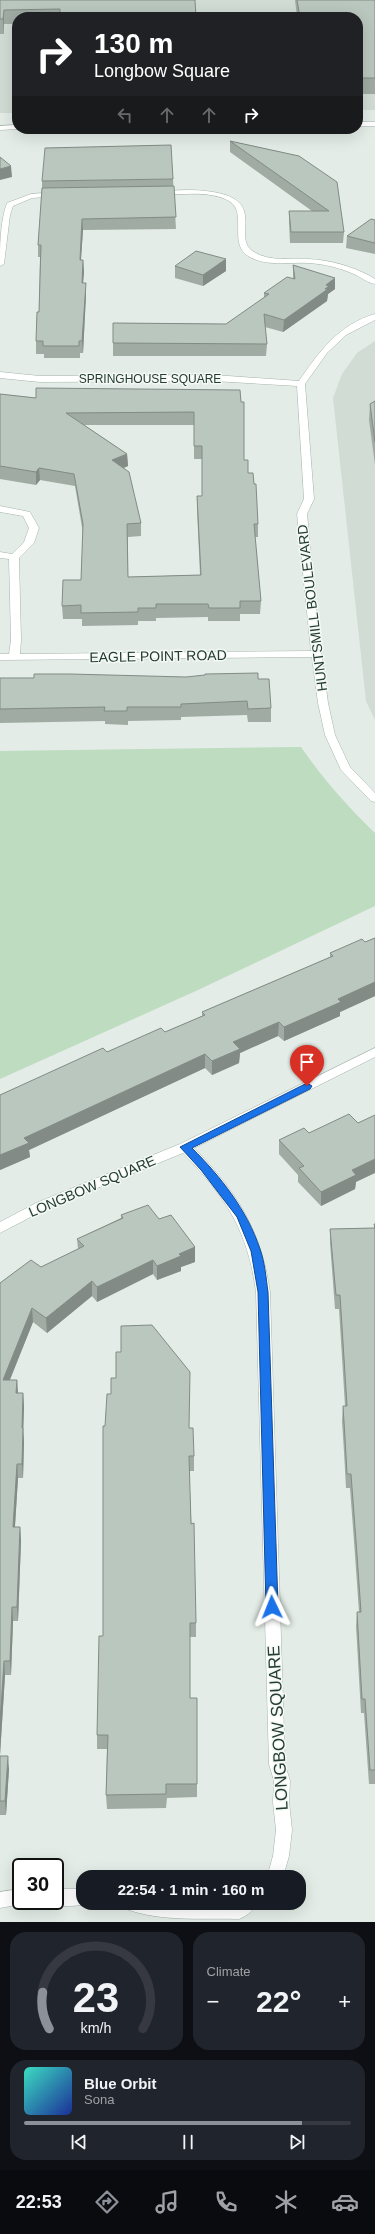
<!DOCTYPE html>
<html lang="en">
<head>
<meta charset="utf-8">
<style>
  :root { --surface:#171b24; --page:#20242c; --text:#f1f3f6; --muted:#9ea1a6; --line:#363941; --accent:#8c9099 }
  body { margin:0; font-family:Helvetica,sans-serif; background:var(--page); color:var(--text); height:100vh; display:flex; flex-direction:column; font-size:15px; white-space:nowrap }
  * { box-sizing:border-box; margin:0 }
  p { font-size:13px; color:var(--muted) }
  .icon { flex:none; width:22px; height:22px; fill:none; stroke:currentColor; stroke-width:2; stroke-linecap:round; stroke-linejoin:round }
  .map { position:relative; height:1922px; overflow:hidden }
  .side { display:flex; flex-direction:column; gap:10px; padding:10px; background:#0d0f14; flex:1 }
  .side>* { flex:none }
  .guide { position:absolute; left:12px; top:12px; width:351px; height:122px; border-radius:16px; box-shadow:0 4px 16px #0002; background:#202124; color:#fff; overflow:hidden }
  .speed { position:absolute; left:12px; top:1858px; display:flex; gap:8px; font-size:20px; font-weight:700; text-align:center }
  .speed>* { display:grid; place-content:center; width:52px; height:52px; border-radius:50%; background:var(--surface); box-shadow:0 4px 16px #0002; line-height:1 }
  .speed .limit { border:2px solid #111; border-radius:6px; background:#fff; color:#111 }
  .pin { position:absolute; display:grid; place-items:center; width:34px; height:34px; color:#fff; margin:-41px -17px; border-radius:50% 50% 50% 0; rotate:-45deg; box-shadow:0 0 4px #0007 }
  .pin .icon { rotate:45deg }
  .me { position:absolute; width:44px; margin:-22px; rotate:358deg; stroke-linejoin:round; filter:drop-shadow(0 0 3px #0008) }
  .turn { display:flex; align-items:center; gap:14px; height:84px; padding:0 16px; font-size:18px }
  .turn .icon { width:52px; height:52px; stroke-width:2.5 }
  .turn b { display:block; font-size:28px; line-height:34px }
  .lanes { display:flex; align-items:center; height:38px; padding:0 16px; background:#0003; justify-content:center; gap:20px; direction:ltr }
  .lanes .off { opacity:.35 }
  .big { font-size:30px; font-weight:800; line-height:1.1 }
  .side .widget { flex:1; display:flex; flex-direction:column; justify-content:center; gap:6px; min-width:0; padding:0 14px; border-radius:16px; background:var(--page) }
  .side .dial { align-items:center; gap:0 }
  .dial svg { height:104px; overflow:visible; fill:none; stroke:var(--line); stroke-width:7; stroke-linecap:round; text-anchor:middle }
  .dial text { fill:var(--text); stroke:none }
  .song { display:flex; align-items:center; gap:12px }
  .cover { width:48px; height:48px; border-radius:6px; background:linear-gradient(135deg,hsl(170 70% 55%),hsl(230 70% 35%)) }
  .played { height:4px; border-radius:2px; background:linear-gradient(90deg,var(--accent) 85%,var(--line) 85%) }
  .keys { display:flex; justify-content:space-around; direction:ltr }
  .heat { display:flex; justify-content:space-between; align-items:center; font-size:22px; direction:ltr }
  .side .tiles { flex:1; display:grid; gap:10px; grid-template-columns:1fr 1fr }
  .widget:last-child { grid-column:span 2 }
  .trip { position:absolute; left:76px; top:1870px; width:230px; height:40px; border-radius:16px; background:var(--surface); box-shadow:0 4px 16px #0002; font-weight:800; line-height:40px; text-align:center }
  .tabs { display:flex; height:64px; justify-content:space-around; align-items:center; background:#090b0e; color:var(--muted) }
  .tabs .icon { width:28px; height:28px }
  .tabs .current { color:var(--accent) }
  .tabs b { font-size:18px; color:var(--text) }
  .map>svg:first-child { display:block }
</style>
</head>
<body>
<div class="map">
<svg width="375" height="1922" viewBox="0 0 375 1922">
  <rect width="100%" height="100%" fill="#e3ece6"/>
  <path fill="#d1dcd5" d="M0,0h375v110h-17v-93h-341v96h-17z
    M375,341v379l-9,-19 -33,-303 9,-24 15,-21z"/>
  <path fill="#bedcbf" d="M301,747c22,32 46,59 74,86v73l-177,84 -198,89v-328z"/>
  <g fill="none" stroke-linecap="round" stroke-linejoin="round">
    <g stroke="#a6b4ac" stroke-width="1">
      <path id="minor" d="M358,122h17v4h-17z
        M17,125l1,4 -18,1v-4z
        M189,190c90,2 38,46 65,62 16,10 37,6 54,7 22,1 43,7 62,17l5,3v5c-7,-1 -13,-6 -19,-9 -15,-7 -31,-11 -48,-12 -19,-1 -42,4 -60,-7 -20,-13 0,-44 -19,-55 -19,-11 -49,-6 -70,-6l-4,-2 4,-2z
        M56,192l4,2 -1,2 -27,2 -19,8 -3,9 -6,49 -4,2c0,-20 0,-44 7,-63l24,-9z
        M375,314v6l-29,15 -19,18 -22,31 9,115 -7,15 12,121 9,68 7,32 15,32 25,26v9l-4,-1 -30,-31 -16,-35 -7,-32 -6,-46 -312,3v-6h9l2,-14 -2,-81 -9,-1v-6l12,2 12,-12 5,-14 -6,-12 -23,-4v-6l30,6 9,16 -5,15 -15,15 2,82 -1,14 291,-3 -14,-137 7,-15 -7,-113 -83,-5 -174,1 -40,-4v-6l40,4 174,-1 85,6c19,-28 40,-57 76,-67z
        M375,1048v9l-181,91c43,44 67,82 76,144l15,472 5,17 -1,21 3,28 -3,26 -6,21h-16l6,-21 3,-26 -3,-28 1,-21 -5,-17 -13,-472c-8,-61 -30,-95 -73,-139l-137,56 -46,24v-11l36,-19 144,-59z
        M21,1889v12h7l-1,2 -27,5v-16z
        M55,1889h28v14h5c-10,4 -29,4 -39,0l-1,-2h7z
        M123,1903h134c-4,8 -10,13 -18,16 -37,-1 -78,3 -113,-10z"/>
    </g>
    <use href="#minor" fill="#fff" fill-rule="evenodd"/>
  </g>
  <path fill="#9faba3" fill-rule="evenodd" d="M0,0l196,17h-179v7h-13v10h-4z
    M295,0h80v94h-17v-77h-61z
    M230,141l69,15 45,76 -1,11h-53l-1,-21v-11h23l-82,-59z
    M173,179l3,50 -93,1 -2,30h2l1,12 -1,11 3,12 -3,58h-3v5h-36v-4h-8v-13l3,-29 1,-55h-2v-12l4,-57v-7z
    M375,220v34l-29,-6 1,-12z
    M226,259v12l-23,15 -28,-8v-12z
    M293,265l42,13v11l-7,5 -1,7 -44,31 -18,-5 2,17 -1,12h-153v-33l113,1 38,-26v-5l29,-14z
    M240,390l4,70 4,13 6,11 4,40v13h-3l6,64 -1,13h-20v7h-32v-4l-52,1v3h-18v4l-56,1v-7h-19l-1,-13 19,-26 2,-47 -8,-47 -35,-6 -4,5 -36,-6v-85l36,4zM84,425h110v34h8v37h-5v13l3,66 -72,2v-40l13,-1v-13l-17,-55 4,-2 -1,-12z
    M375,401v64l-6,-45 1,-16z
    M0,678l258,1 13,29v14h-23l-1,-7 -66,2v3l-53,1v4l-23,-1v-3l-105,2z
    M375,938v58l-35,16v4l-56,25 -6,-5 -38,17 -1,10 -27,12 -7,-7 -176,82 1,7 -30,13v-75l107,-43 58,-20 37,-16v-4l128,-55v-4l35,-11z
    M279,1140l77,42 -1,7 -34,17 -23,-24v-7l-19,-21z
    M121,1215l38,4 36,28v15l-14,5v4l-24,9 -4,-6 -56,28 -5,-6 -45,37 -14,-11 -23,58h7l1,13h5l1,14 -1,21 1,14 -1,36h-5l-3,49h5l1,14 -3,80h-5l-2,54h-6l-5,80v-472l41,-16 37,-18 -1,-10 44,-21z
    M374,1224h1v560h-6l-5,-71h-3l-5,-87 1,-14h2l-4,-57 -5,-67h-4l-2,-36 -2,-31 1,-15h2l-6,-97h-4l-5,-66v-14l44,-1z
    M105,1426l84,2 5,28v15h-5l7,152v14h-6v61h7v99l-30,1 -1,10 -59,1 -1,-14 1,-46h-10v-14l6,-99z
    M0,1756l9,13 -3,46h-6z"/>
  <path fill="#828b85" d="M4,10v24l-1,-15z
    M11,166l1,11 -12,3v-11z
    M82,219l1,11 -3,42v-12z
    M226,259v12l-23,15v-11z
    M83,260l1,12 -2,23v-12z
    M335,278v11l-7,5 -1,7 -44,31 1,-12 42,-35z
    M86,283v12l-3,58 -1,-12z
    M127,454l1,12 -16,6v-12z
    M39,468l1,12 -4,5v-13z
    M375,982v14l-35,16v4l-56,25v-14l54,-28z
    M279,1022l-1,14 -38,17 -1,10 -27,12v-14l21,-19z
    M205,1054v14l-176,82 1,7 -30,13v-15l24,-17z
    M375,1159v14l-19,9 -1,7 -34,17v-14l31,-22z
    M195,1247v15l-14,5v4l-24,9v-14l22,-12z
    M153,1260v14l-56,28v-15z
    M92,1281v15l-45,37 -1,-15z
    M32,1308l1,14 -29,72 -1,-14z
    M17,1380l1,14 -2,-1z
    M23,1393l1,14 -1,35 -1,-14z
    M23,1428l1,14 -1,36 -1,-14z
    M17,1464l1,14 -4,63 -1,-14z
    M20,1527l1,14 -3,80 -1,-14z
    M12,1607l1,14 -2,54 -1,-14z
    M4,1661l1,14 -5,80v-32z
    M8,1756l1,13 -3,46 -1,-14z"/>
  <path fill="#b9c7be" stroke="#828b85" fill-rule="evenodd" d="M0,0h195l1,17h-136v-8l-56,1 -1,9h-3z
    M297,0h78v78h-17v-61h-58z
    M230,141l69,15 38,26 7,50h-53l-2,-21h40z
    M171,145l2,34 -131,2 3,-33z
    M0,157l11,9 -11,3z
    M174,186l2,31 -94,2 -2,41h3l-1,23h4l-4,58h-3v5h-36v-5h-7l1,-29h2l2,-67h-3l4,-57z
    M371,219l4,1v23l-28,-7z
    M196,251l30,8 -23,16 -28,-9z
    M293,265l42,13 -9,7 3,1 -4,3h3l-44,31 -20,-6 3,30 -154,-1v-20l113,1 43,-30 -5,-1 23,-16 8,2z
    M36,388l204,2 1,12h3v58h4v13h5l1,11h2l2,40h-4l7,77h-21v7h-31l-1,-4h-52v4h-18v4l-57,1v-8l-19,1 1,-26h18l2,-56 -9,-50 -35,-6 -3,4 -36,-6v-72l36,4zM194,412v34h8v50h-5l4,79 -73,2 -1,-53 14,-1 -12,-51 -17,-12 15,-6 -61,-41z
    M375,401v41l-5,-38z
    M258,673v6h11l2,29 -23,1 -1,-8 -66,3v3h-54v4h-23l1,-4 -105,2v-31h34v-4h36l116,3 19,-2v-1z
    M375,938v44l-37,17 3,3 -57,25 -5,-5 -46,20 7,7 -28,12 -7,-7 -181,84 5,5 -29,12v-60l103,-47 4,4 54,-24 4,4 40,-17 -3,-3 131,-56 -3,-3 32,-14 3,3z
    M349,1114l9,9 17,-8v44l-23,11 4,5 -35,17 -22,-24 5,-2 -25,-26 25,-12 5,5z
    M148,1205l11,14 12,-4 24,32 -16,7 2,2 -24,10 -4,-6 -56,27 -5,-6 -46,37 -14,-10 -29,72h14l-1,13h7l-1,35h1l-1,36h-5l-4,63h7l-3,80h-5l-2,54h-6l-4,62v-440l31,-23 10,7 43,-21 -7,-7 46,-21 -2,-3z
    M374,1224h1v546h-5l-5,-71h-3l-5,-87h4l-5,-71 -5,-67h-4l-2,-36 -2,-32h4l-7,-111h-4l-6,-66 45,-1z
    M152,1325l38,47 -1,56h4l1,28h-5l2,68 3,-1 2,100h-6v75h7v86h-31v10l-60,1 2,-60h-11l2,-99h4v-210h2l2,-32h4v-16h5v-26h5v-26z
    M0,1756h8l-3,45h-5z"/>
  <path fill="#1a73e8" stroke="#114b97" d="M307,1083l5,3 -2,3 -118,59c29,29 55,62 68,101 5,14 6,29 8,43l10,315 -2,3h-8l-2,-3 -8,-315 -7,-41 -14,-34 -36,-47 -21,-23z"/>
  <g text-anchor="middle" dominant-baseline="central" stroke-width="3" stroke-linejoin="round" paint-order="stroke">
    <g font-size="12" fill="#243c31" stroke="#f4f9f5">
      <text x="150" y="379">SPRINGHOUSE SQUARE</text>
    </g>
    <g font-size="14" fill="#243c31" stroke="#f4f9f5">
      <text transform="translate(312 608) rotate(-97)">HUNTSMILL BOULEVARD</text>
      <text transform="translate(158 656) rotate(-1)">EAGLE POINT ROAD</text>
      <text transform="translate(92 1186) rotate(-23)">LONGBOW SQUARE</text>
    </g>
    <g font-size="17" fill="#243c31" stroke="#f4f9f5">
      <text transform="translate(278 1728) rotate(-93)">LONGBOW SQUARE</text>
    </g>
  </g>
</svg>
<div class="speed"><div class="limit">30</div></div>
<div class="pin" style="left:307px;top:1086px;background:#d93025"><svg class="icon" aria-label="arrive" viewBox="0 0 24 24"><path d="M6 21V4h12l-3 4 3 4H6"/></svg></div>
<svg class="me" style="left:272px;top:1607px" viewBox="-20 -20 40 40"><path d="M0-17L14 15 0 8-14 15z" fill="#1a73e8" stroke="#fff" stroke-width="4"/></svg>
<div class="trip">22:54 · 1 min · 160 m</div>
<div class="guide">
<div class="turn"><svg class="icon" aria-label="right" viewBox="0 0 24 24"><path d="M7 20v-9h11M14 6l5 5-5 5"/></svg><div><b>130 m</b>Longbow Square</div></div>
<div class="lanes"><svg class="icon off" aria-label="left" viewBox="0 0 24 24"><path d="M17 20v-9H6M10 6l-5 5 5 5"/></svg><svg class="icon off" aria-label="ahead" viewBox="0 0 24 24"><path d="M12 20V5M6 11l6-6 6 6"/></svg><svg class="icon off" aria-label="ahead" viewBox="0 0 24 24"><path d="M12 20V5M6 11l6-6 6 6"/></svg><svg class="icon" aria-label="right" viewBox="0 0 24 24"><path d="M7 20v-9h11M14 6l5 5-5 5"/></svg></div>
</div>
</div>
<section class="side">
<div class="tiles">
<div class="widget dial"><svg viewBox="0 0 100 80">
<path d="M14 69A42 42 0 1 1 86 69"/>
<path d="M14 69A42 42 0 0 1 9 41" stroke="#8c9099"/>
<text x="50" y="56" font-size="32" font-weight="700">23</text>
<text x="50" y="72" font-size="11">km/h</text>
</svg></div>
<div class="widget"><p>Climate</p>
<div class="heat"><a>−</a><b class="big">22°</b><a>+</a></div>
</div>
<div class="widget">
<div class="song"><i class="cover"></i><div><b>Blue Orbit</b><p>Sona</p></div></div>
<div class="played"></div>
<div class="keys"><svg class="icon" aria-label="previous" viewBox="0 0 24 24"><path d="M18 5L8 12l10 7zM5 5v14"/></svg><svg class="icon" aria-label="pause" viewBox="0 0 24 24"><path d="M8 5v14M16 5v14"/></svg><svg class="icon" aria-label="next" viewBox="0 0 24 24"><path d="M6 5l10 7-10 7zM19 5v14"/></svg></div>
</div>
</div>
</section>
<nav class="tabs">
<b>22:53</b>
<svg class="icon current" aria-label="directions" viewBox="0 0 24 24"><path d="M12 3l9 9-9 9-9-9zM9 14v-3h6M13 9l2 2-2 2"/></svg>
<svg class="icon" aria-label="music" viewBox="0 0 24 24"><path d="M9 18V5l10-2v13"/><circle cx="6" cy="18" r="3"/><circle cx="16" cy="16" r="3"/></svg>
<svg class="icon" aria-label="phone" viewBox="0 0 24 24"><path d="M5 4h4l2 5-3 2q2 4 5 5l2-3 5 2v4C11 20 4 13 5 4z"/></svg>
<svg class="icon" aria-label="climate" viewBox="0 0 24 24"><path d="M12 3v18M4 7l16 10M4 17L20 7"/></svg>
<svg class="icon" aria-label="car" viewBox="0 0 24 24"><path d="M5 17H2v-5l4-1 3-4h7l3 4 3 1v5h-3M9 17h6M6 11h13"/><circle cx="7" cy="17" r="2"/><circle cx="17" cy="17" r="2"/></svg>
</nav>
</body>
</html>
